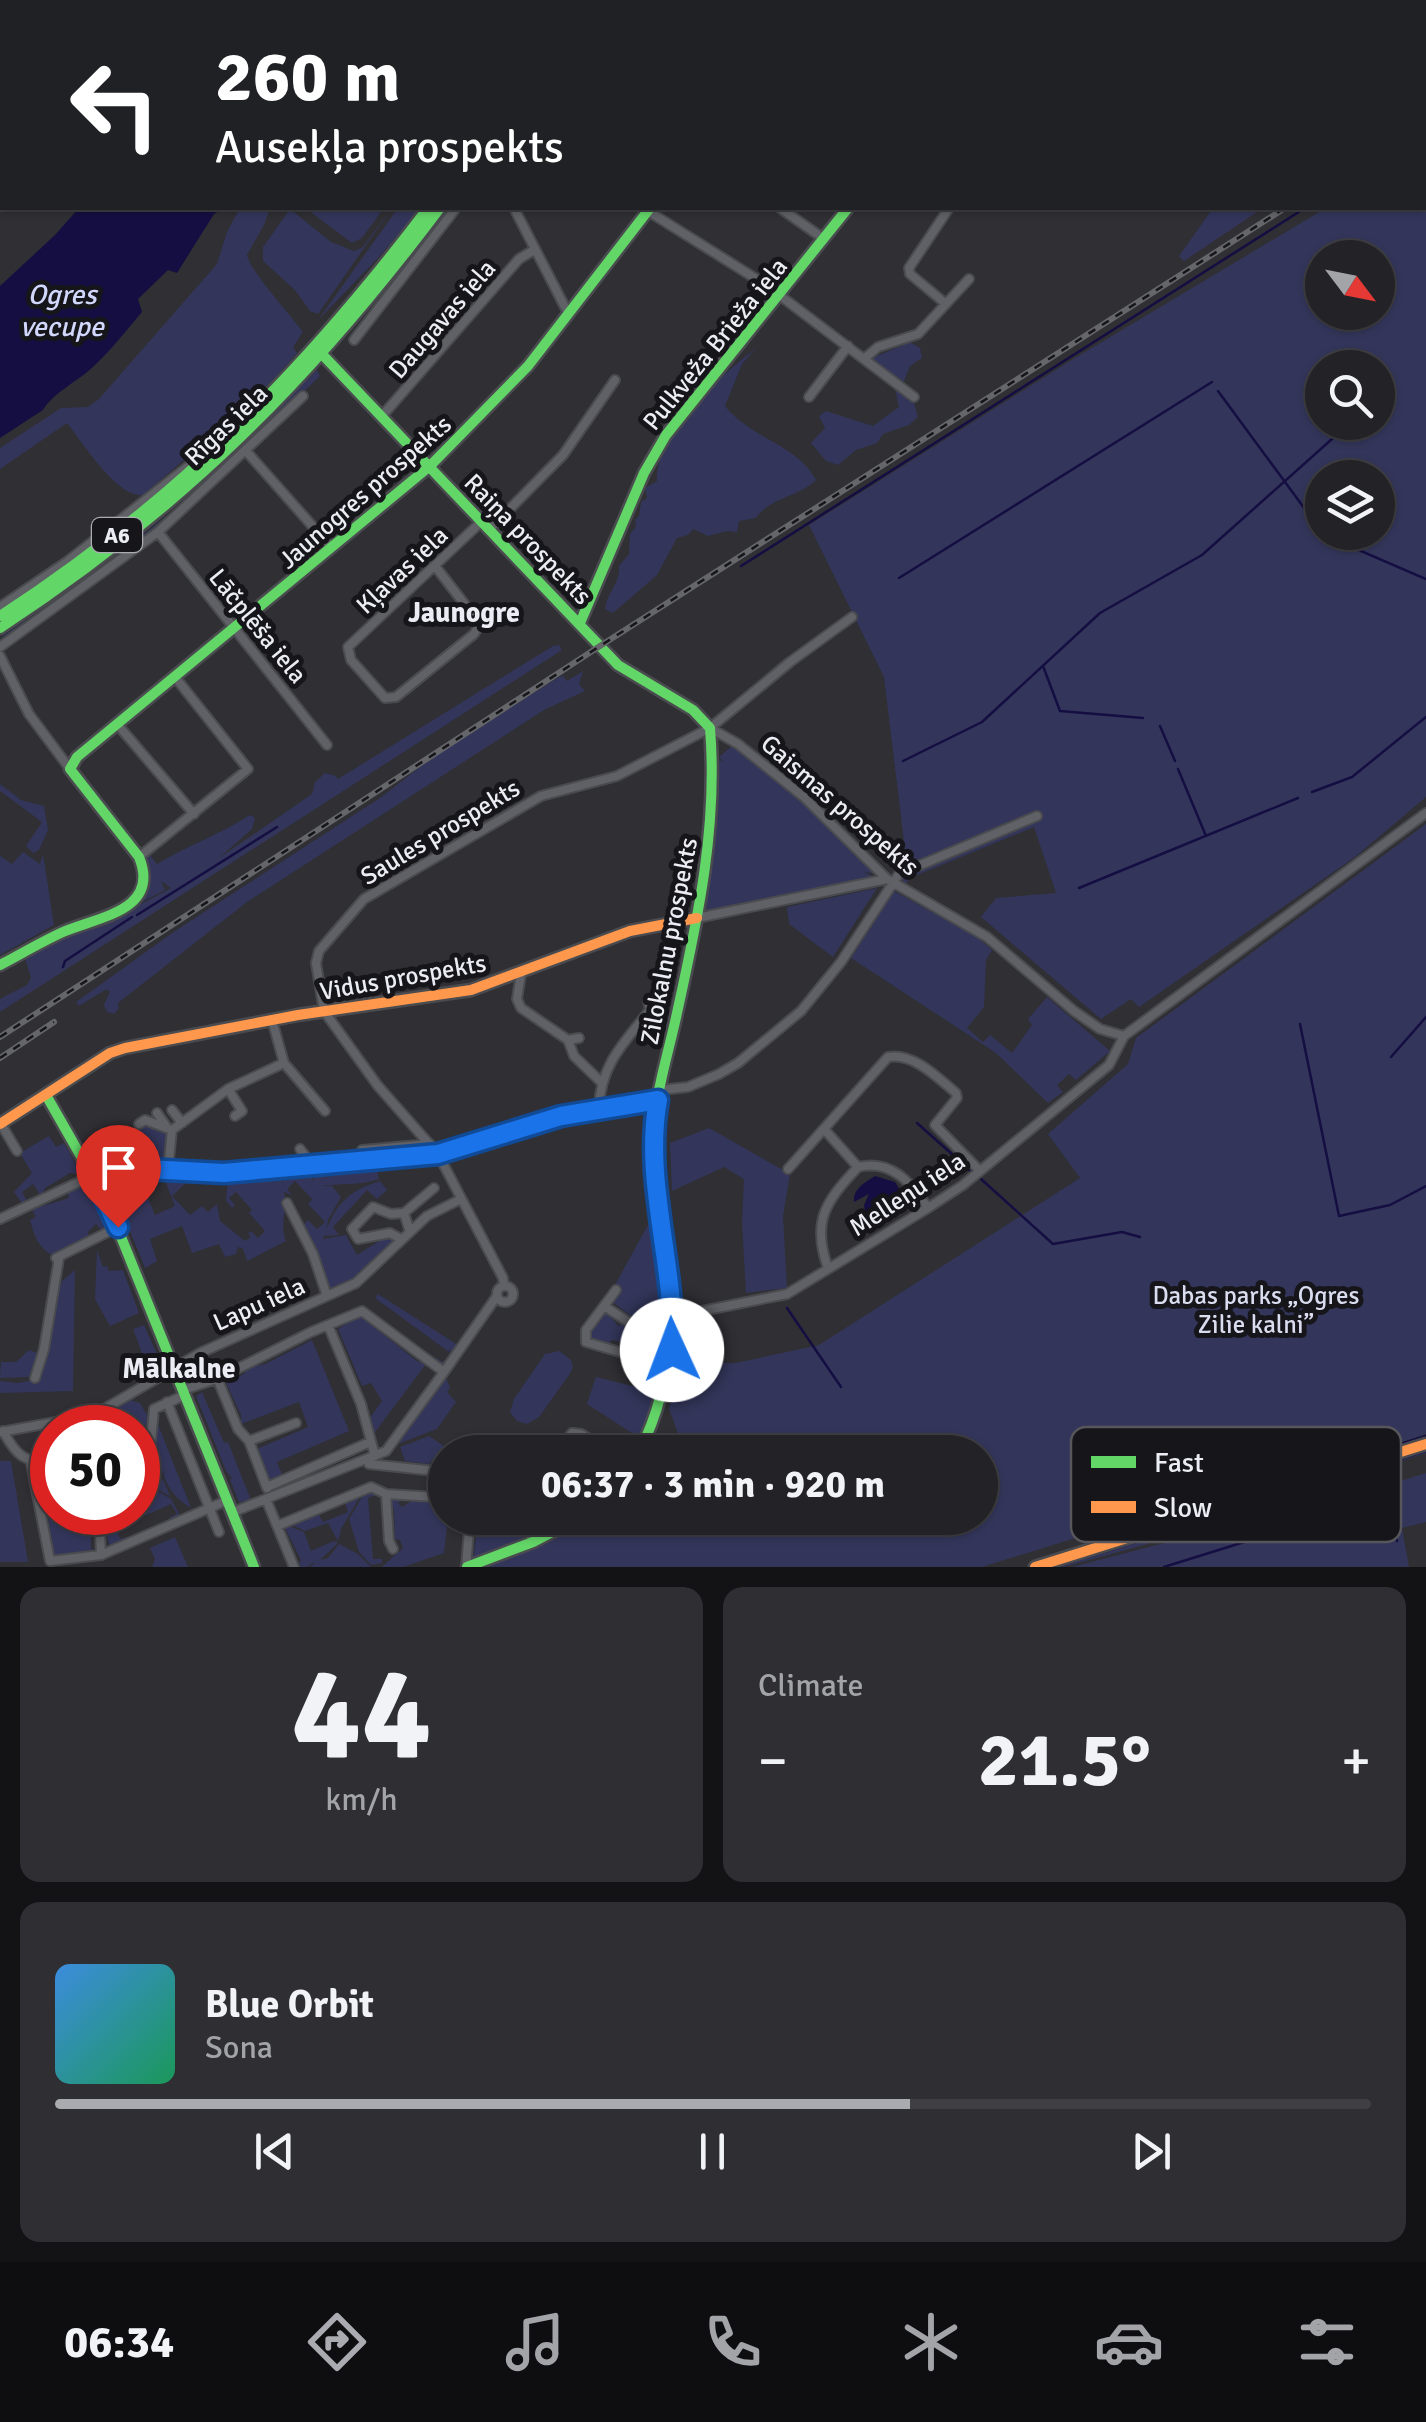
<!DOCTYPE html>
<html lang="en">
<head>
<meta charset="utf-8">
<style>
  :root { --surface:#232327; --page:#2f2f33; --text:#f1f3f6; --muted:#a3a4a7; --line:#404044; --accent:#aaaab1 }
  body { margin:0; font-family:Signika,sans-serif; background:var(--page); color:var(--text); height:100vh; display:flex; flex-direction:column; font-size:38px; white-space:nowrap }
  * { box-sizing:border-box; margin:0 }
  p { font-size:32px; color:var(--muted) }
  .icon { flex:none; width:55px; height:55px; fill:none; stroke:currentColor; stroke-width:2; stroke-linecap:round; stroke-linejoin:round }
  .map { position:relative; height:1567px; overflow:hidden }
  .side { display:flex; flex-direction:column; gap:20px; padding:20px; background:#131315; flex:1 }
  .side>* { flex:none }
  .guide { position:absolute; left:0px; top:0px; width:1428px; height:210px; box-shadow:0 2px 8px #0004,0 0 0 2px var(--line); background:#202124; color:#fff; overflow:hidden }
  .needle { width:65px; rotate:122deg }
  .tools { position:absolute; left:1305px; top:240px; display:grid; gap:20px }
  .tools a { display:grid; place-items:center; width:90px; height:90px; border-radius:50%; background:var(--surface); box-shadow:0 2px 8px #0004,0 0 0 2px var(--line); font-size:50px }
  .speed { position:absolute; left:30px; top:1405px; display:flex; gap:20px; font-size:50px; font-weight:700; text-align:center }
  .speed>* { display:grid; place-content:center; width:130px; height:130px; border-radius:50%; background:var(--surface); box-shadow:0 2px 8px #0004,0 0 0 2px var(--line); line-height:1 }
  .speed .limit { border:15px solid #d22; background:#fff; color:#111 }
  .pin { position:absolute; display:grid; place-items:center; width:85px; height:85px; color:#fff; margin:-102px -42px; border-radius:50% 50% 50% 0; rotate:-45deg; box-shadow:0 0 10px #0007 }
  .pin .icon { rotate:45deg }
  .me { position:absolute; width:110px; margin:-55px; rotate:358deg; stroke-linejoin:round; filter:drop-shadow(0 0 8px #0008) }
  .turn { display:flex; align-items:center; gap:35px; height:210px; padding:0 50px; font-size:45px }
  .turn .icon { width:130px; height:130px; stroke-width:2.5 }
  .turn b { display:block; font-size:70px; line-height:85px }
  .big { font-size:75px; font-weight:700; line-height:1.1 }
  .side .tile { flex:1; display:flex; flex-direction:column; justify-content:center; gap:15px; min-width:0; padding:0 35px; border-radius:20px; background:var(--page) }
  .side .dial { align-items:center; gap:0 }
  .dial b { font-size:130px; line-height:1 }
  .song { display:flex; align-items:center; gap:30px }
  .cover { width:120px; height:120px; border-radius:15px; background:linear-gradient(135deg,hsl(210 70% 55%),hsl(150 70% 35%)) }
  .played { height:10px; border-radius:5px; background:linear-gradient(90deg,var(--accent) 65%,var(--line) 65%) }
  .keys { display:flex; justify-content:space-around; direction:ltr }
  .heat { display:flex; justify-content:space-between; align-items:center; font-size:55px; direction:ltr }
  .side .tiles { flex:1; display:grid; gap:20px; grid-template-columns:1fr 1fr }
  .tile:last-child { grid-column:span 2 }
  .trip { position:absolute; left:428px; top:1435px; width:570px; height:100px; border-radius:50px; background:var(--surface); box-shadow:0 2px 8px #0004,0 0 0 2px var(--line); font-weight:700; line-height:100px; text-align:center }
  .menu { display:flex; height:160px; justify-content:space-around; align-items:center; background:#0e0e10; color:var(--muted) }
  .menu .icon { width:70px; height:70px }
  .menu .current { color:var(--accent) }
  .menu b { font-size:45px; color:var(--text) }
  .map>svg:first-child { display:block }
</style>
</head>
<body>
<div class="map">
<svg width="1426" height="1567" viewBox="0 0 1426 1567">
  <rect width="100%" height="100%" fill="#2f2f34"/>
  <path fill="#33365a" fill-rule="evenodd" d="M1426,148v649l-71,60 -216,150 -8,-8 -30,20 -120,-102 15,-19 60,-5 -22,-66 -124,51 -4,5 -10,-7 11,-10 -23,-189 -75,-152 266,-167 251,-150h99zM1322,258h56v54h-56zM1322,368h56v54h-56zM1322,478h56v54h-56z
    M240,208h30l-6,17 -17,30c3,16 43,59 56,77l-10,15 4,6c-45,53 -101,96 -154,142 -26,3 -60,-52 -76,-72l-67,46v-21l61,-40 27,-1 11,-8 118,-135 10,-32z
    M305,208h79l-22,30 -10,5z
    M392,208l-74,106 -8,-3 -15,-21 -32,-29v-14l27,-38 41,33 23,9 8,-3z
    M398,208h23l-42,49 -61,63z
    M1213,208h50l-79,53 -5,-5z
    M910,342l10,6 2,10 -12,8 -10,25 14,12 4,14 -9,8 -26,9 -6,9 -21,7 -18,15 -12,-4 -15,-18 14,-15 -6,-12 7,-5 47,15 26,-19 -4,-18 5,-8 -30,-22z
    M756,348l-14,16 -17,42c26,33 72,38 91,74 -18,18 -46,17 -60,38l-17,3 -2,11 -10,-1 -19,5 -15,-7 -5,6 -11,3 -20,37 -44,38 -8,-4c1,-15 16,-27 14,-43l10,-12 1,-20 6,-8 -1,-6 4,-4 2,-14 6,-4 -2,-10 12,-7c-2,-47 63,-105 99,-133z
    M317,370l3,6 -147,141 -154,113 -19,8 95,-65 75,-60 53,-48z
    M553,646l6,-1 3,5 -562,362v-13l27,-14 4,-7 -6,-20c47,-26 101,-44 146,-70l-10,-7 4,9 -25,13c13,-18 13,-29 6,-46l3,-3 8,10c31,-19 62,-29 93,-49l5,3 -3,11 -33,29 93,-64 3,-12 10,-9 11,3 2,3z
    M583,671l-4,13 6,7 -41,19 -297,192 -129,101 1,5 -5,6 -7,-2 -3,-7 6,-14 -5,-1 -26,16 -3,-4 99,-71 205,-133 49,-38 130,-83 4,-1 4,5z
    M732,746l68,51 71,71 2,5 -9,-1 8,4 -1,3 -164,32 -3,-3 4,-2h-5l14,-143 1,-3 5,1 -4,-4z
    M0,784l21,16 23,6 4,24 -9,20 -6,3 -7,-7 16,-24 -42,-31z
    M1426,824v610l-129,44 -102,23 -213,66h-497l59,-22 47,-27h389v-66h-295l-16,-43 13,-63 8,-2 12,19h34l83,-18 261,-167 -32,-44 80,-70 8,-26z
    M23,852l17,12 3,-10 11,71 -54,30v-99l12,8z
    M877,888l-44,69 -44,-33 -2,-17z
    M894,891l83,46 15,13 -6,10 -2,47 -17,21 16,14 7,-7 22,18 20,-28 -4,-6 19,-22 63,54 -34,29 -7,-6 -12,11 6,7 -15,11 -52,-50 -145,-95z
    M146,1115l22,17 -3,33 -40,-3 -4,-5 3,-8 15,-16 -4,-11z
    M709,1128l81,46 -7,42 4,72 -41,5 -4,-70 2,-44 -20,-12 -52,24 -2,-48z
    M49,1136l7,11 8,-4 18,32 -12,-2 -25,15 -4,8 -8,-12 -11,8 6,11 -4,3 -10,-14 18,-19 -12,-20z
    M311,1169l2,13 1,-6 63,-5 2,8c-21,7 -37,4 -59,7h12l9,11 -13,23 -1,9c10,-28 25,-39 53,-48l7,9 -10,9 -10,-9 -34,37 6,8 -15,1 -1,3 23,-4 11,20 32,-20 10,5 -37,36 -30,14 -5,-2 -15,-47 -9,-16 5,-5 9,9 8,-7 -17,-18 4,-5 -17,-18 -8,8 5,6 -8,-3c4,17 -5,31 2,49l-39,20 -4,-12 -5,-2 -2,7 -11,3 -6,-13 -27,9 -10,-27 -32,13 7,22 -12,7 -31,-76 5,-7 2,-13 33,1 6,8 -16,7 11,27 20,-9 -13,-33 40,1 -1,4 -13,3 -16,15 18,19 12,-9 6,6 9,-8 3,17 25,20 6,-4 -3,-4 3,-2 7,7 7,-7 -16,-18 3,-3 -16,-18 -7,6 6,7 -3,3 -6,-8 2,-24 51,-5 5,17 -3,-16z
    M86,1182l20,46 -5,2 -5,-6 -8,8 1,5 -37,18c-14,-7 -18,-20 -22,-35l6,-3 -4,-8 34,-10 3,-2 -2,-5z
    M655,1212l9,108 -20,6 -30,-23 2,-20z
    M97,1250l6,17 4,-1 2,5 14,-1 16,43 -29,13 -15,-27z
    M75,1270l-2,121 -73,2v-12l17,2 24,-4 20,-97z
    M378,1294l83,53 -15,22 -12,-8 2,-3 7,4 8,-7 -1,-7 -1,4 -74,-54z
    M606,1310l12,16 3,-2 15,10 -3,10 -22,-4 -2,6 -18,-6 1,-14z
    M359,1315l9,3 1,5 48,38 9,3 -54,72 -5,-14 15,-21 -11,-18 -9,3 -24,-57z
    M144,1325l20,45 -13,7 -18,-48z
    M665,1327l-3,36 -25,-10 5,-18z
    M312,1340l37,91 -72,31 6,15 -16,8 -10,-25 3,-2 -3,-9 51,-22 -9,-25 -58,22v-9l-15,-32 18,-9 3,-6 18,-4z
    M29,1350l8,3 -8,24 -29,1 1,-16h15z
    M559,1351l12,9 2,7 -4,8 -30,42 -12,7 -10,-3 -7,-9 4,-13 31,-45z
    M596,1377l60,15 -15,47 -54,-35z
    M446,1378l4,10 -3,4 9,10 -19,27 -42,16z
    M202,1392l22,51 4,-1 23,58 -12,2 -9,-22 2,-2 -6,-7 -30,-75z
    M130,1400l10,3 8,14 -1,8 -61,-2z
    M156,1417h3l-2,5 34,86c-26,-15 -30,-36 -33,-65v19l-8,-8 4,-1 -1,-32z
    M429,1436l24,16h-8v14l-14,-1 6,-10 -8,9 -24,-3 -5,-14z
    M1426,1450v3l-163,52 -68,26 -131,36h-12z
    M145,1453l13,12v5l-5,4 3,7 7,-2 7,17 -32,-16v-25z
    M0,1461h11l17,101h-28z
    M1379,1472l2,9 -35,17 80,-25v49l-24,6 7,39h-337l115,-30z
    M44,1478h8v34l30,1v15h9l1,-6h4v10l-5,1v16l5,1v4l-8,-4 -33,7 -13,-73h-5z
    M445,1481v37h3l-4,35 -41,14h-21l21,-19 -3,-8 -5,-1 -1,-30h-5v-12h12l2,3 -5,3 4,4 14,-9 25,1z
    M156,1490l15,9 10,18 -10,4 -1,-4 7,-3 -6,-10 -54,24 3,11 6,-2 -1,4 -15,6 -5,-16 5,-18 28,-1v-14z
    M365,1492l13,2 -10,4 5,61h9v4l-11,2 -12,-13 -10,-33z
    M362,1493l-21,36 -3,12 -10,-18 -23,8 -15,-7 28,-11 5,9 25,-10 -3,-10z
    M472,1518h46l9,20 -57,21 4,-5 2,-18 -5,-2z
    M287,1525l17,7 7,19 23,-10 4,2 -18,17 8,-2 11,-14 19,10 13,13h-61l6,-6 -9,6h-10l4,-7 -17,-34z
    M175,1537l13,30h-36l3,-8 -5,-11z"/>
  <path fill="#150e42" d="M79,208h145l-10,6 -37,59 -9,-3 -30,29 4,13c-16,19 -31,38 -49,55 -15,14 -40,26 -50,43l-43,28v-152l55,-51z
    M875,1176l20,6 10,16 -2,3 -11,5 -10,-4 -12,11 -5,-1 -1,-7 5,-11 -15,8c-1,-13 10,-19 21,-26z"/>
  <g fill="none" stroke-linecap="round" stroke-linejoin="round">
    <path stroke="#150e42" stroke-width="2.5" d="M1425,131l1,-1
      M1218,391l106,144 102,44
      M409,477l10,-9
      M741,566l564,-358
      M899,578l313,-196
      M1043,666l17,45 83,7
      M1160,726l15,35
      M903,761l79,-39 118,-109 102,-58 149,-133
      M1178,769l28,67
      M1312,792l40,-15 74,-60
      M86,799l11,14
      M107,824l18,24
      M1079,888l219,-90
      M137,915l140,-88
      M63,967l2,-6 67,-44
      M1300,1024l39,192 51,-11 36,-19
      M1391,1057l35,-40
      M917,1123l55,49
      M981,1179l72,65 69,-12 18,5
      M787,1308l54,79
      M1381,1450l45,-14
      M1056,1567l370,-116
      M1164,1567l119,-37 41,-26 61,-28 12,65"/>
    <g stroke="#4a4b4f" stroke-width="12">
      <path id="street" d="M597,2l1,-2
        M654,2l2,-2
        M870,2l2,-2
        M514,208l54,105
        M643,208l123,77 148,112
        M780,208l44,31
        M946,304l-36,-30 -1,-6 40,-60
        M354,340l102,-132
        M865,358l13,-11 40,-13 51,-55
        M809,397l39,-51
        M382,416l137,-157 15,-9
        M246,451l85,96
        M490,529l73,-74 52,-75
        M158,532l169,213
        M435,566l45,58 -6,10 -78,63 -11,1 -34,-38 -3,-13 134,-126
        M0,607l68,-46 132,-104
        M0,647l158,-115 145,-136
        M0,656l29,58 41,55
        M117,724l77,90
        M710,728l28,16 66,53 83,82 100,58 87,74 26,18 24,7
        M139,857l109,-88 -73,-92
        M697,918l190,-39
        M521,974l-4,25 4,9 47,32 11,-2
        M1124,1036l302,-223
        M568,1040l6,16 26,25
        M284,1063l41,48
        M228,1089l14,22 -7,5
        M660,1090l28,-3 31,-13 19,-11 63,-52 40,-49 58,-88 138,-58
        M599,1107c2,-43 25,-64 51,-97l-2,-10
        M172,1110l10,13
        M157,1113l9,13
        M1,1124l16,27
        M139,1124l6,-4 27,10 56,-41 56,-26 -12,-43
        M824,1129l34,38
        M300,1149l12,16
        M362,1150l68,-6
        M168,1169l4,-39
        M788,1169l100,-112c25,-5 50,21 68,36l1,5 -22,27 45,46
        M287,1203l26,51 14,42
        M0,1219l113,-53 111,7 208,-18 129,-39 97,-16
        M410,1232l-6,-19 30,-25
        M401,1239l-11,-6 -32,6 -6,-10 21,-22 18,7 13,-1
        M56,1258l62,-31
        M828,1268c-17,-47 -2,-67 30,-101 34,-8 53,16 70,41
        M504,1286l-1,-8 -65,-124 -60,-68 -54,-75 -8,-48 3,-12 45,-52 177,-103 76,-20 93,-48 80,-66 62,-45
        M497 1294a8 8 0 1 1 16 0a8 8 0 1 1-16 0Z
        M604,1306l12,-16
        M672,1317l115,-23 141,-86 35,-23 146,-120 15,-29
        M328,1325l33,79 14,52
        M641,1330l31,-7
        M632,1356l9,-26 -37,-24 -18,24v12l78,23h5
        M35,1378l9,-29 15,-91
        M217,1378l21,51 11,12
        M183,1390l36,-12 92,-46 51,-21 82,61 53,-76
        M167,1402l52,130
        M3,1431c13,24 21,32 49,31
        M0,1432l94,-17 106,-62 156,-70 71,-67 34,-17
        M138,1440h13l3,-31 31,-14
        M559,1452l13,-19 9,1 30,18
        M31,1463l19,98 51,-6 -2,-43
        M369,1464l76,8
        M267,1487l103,-45
        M267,1488l-18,-47 47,-18
        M386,1494l3,47 4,8
        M266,1499l28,68
        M233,1512l153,-61 58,-79
        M523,1518l10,24
        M277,1526l94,-39 15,7 49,3
        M101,1555l127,-55
        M466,1567l4,-49"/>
    </g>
    <g stroke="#4a4b4f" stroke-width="15">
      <path id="fast" d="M759,0l4,2
        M567,2l1,-2
        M319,351l299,314 75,45 17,18c8,98 -12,190 -33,285 -9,42 -23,84 -24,127 -1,22 5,45 8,67 11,89 20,163 -22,245
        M0,616c175,-114 302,-242 428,-408
        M580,623l64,-150 22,-38 182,-227
        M0,628c182,-119 310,-247 440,-420
        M0,965c21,-11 41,-23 63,-33 34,-15 98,-21 76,-75l-69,-88 7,-12 353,-291 98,-100 122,-158
        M46,1095l61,107 147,365
        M467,1567l66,-25 46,-24"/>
    </g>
    <g stroke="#4a4b4f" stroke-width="15">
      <path id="slow" d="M579,2l2,-2
        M0,1124l110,-71 15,-5 173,-33 173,-25 159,-59 67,-13
        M1035,1567l391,-123"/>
    </g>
    <use href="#street" stroke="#606166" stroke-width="8"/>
    <use href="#fast" stroke="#63d668" stroke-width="10"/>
    <use href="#slow" stroke="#ff974d" stroke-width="10"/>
    <g stroke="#65666a" stroke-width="6">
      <path id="rail" d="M1425,113h1
        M0,1037l600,-391 685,-438
        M0,1058l54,-36"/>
    </g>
    <use href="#rail" stroke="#15151a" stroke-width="2.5" stroke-dasharray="8" stroke-linecap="butt"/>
  </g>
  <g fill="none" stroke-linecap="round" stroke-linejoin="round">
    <g stroke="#114b97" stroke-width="25">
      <path id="route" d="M118,1227l-25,-53 15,-7 116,6 214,-19 123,-38 97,-16c-15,82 18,166 14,250"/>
    </g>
    <use href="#route" stroke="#1a73e8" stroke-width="18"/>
  </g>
  <g text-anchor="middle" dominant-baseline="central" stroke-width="10" stroke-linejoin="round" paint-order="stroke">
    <rect fill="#15151a" stroke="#acacb3" stroke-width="2.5" x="92" y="518" width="50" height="34" rx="8"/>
    <g font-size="22" font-weight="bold" fill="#ecedf4">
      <text x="117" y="535">A6</text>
    </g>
    <g font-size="25" fill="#ecedf4" stroke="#15151a">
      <text transform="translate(442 319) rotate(-49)">Daugavas iela</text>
      <text transform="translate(715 344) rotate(-51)">Pulkveža Brieža iela</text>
      <text transform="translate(226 425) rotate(-44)">Rīgas iela</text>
      <text transform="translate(365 492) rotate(-41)">Jaunogres prospekts</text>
      <text transform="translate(528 539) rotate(46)">Raiņa prospekts</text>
      <text transform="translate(402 570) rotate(-43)">Kļavas iela</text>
      <text transform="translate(258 626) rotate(51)">Lāčplēša iela</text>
      <text transform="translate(840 805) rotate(41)">Gaismas prospekts</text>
      <text transform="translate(440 832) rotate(-31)">Saules prospekts</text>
      <text transform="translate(669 941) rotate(-79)">Zilokalnu prospekts</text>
      <text transform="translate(403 977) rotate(-10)">Vidus prospekts</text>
      <text transform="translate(907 1194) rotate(-33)">Melleņu iela</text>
      <text transform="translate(259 1304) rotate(-24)">Lapu iela</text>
    </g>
    <g font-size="25" fill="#daddf0" stroke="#15151a">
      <text x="1256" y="1295">Dabas parks „Ogres<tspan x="1256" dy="29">Zilie kalni”</tspan></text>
    </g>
    <g font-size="28" font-style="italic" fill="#d2d7fc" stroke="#15151a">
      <text x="62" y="295">Ogres<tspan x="62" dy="32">vecupe</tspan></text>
    </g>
    <g font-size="28" font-weight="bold" fill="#ecedf4" stroke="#15151a">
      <text x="464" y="613">Jaunogre</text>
      <text x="179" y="1369">Mālkalne</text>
    </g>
  </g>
  <rect x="1071" y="1427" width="330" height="115" rx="15" fill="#15151a" stroke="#56565b" stroke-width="2.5"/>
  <rect x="1091" y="1456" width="45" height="12" fill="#63d668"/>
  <rect x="1091" y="1501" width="45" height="12" fill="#ff974d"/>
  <g font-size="28" fill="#ecedf4">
    <text x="1154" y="1472">Fast</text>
    <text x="1154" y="1517">Slow</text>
  </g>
</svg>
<div class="tools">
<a><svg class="needle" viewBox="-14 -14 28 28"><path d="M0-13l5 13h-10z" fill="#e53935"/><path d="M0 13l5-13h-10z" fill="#a3a4a7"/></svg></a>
<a><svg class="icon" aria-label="search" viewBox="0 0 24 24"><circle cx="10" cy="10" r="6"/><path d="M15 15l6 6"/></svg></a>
<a><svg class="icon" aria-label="layers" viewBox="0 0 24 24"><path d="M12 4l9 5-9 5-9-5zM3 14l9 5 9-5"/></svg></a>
</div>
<div class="speed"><div class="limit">50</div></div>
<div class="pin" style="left:118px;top:1227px;background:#d93025"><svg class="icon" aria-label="arrive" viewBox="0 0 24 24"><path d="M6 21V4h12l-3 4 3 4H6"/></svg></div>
<svg class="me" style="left:672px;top:1350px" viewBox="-20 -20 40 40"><circle r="19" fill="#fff"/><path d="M0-13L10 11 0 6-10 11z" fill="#1a73e8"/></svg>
<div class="trip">06:37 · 3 min · 920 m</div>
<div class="guide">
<div class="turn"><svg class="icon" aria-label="left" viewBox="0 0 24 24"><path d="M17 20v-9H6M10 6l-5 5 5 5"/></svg><div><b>260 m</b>Ausekļa prospekts</div></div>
</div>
</div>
<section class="side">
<div class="tiles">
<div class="tile dial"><b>44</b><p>km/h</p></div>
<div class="tile"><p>Climate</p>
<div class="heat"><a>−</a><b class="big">21.5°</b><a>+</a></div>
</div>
<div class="tile">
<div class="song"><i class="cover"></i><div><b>Blue Orbit</b><p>Sona</p></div></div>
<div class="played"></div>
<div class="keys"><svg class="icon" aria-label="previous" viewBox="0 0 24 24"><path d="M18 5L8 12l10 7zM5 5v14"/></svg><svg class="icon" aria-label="pause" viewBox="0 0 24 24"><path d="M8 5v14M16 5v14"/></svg><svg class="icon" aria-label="next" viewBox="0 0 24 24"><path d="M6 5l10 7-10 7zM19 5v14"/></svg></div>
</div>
</div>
</section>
<nav class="menu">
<b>06:34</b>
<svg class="icon current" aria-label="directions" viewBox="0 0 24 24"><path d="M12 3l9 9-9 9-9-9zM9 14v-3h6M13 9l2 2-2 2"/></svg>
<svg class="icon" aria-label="music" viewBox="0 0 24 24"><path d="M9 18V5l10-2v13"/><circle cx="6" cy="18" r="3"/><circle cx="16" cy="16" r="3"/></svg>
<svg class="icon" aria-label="phone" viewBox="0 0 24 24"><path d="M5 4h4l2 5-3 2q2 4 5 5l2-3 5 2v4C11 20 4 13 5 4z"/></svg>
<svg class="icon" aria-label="climate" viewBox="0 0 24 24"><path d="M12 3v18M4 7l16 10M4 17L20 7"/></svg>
<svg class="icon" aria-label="car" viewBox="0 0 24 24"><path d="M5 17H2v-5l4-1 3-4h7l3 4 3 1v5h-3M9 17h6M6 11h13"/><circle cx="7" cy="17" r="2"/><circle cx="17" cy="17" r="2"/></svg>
<svg class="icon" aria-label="filters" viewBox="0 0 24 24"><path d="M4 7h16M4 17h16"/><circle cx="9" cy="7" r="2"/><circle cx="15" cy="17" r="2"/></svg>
</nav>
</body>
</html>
